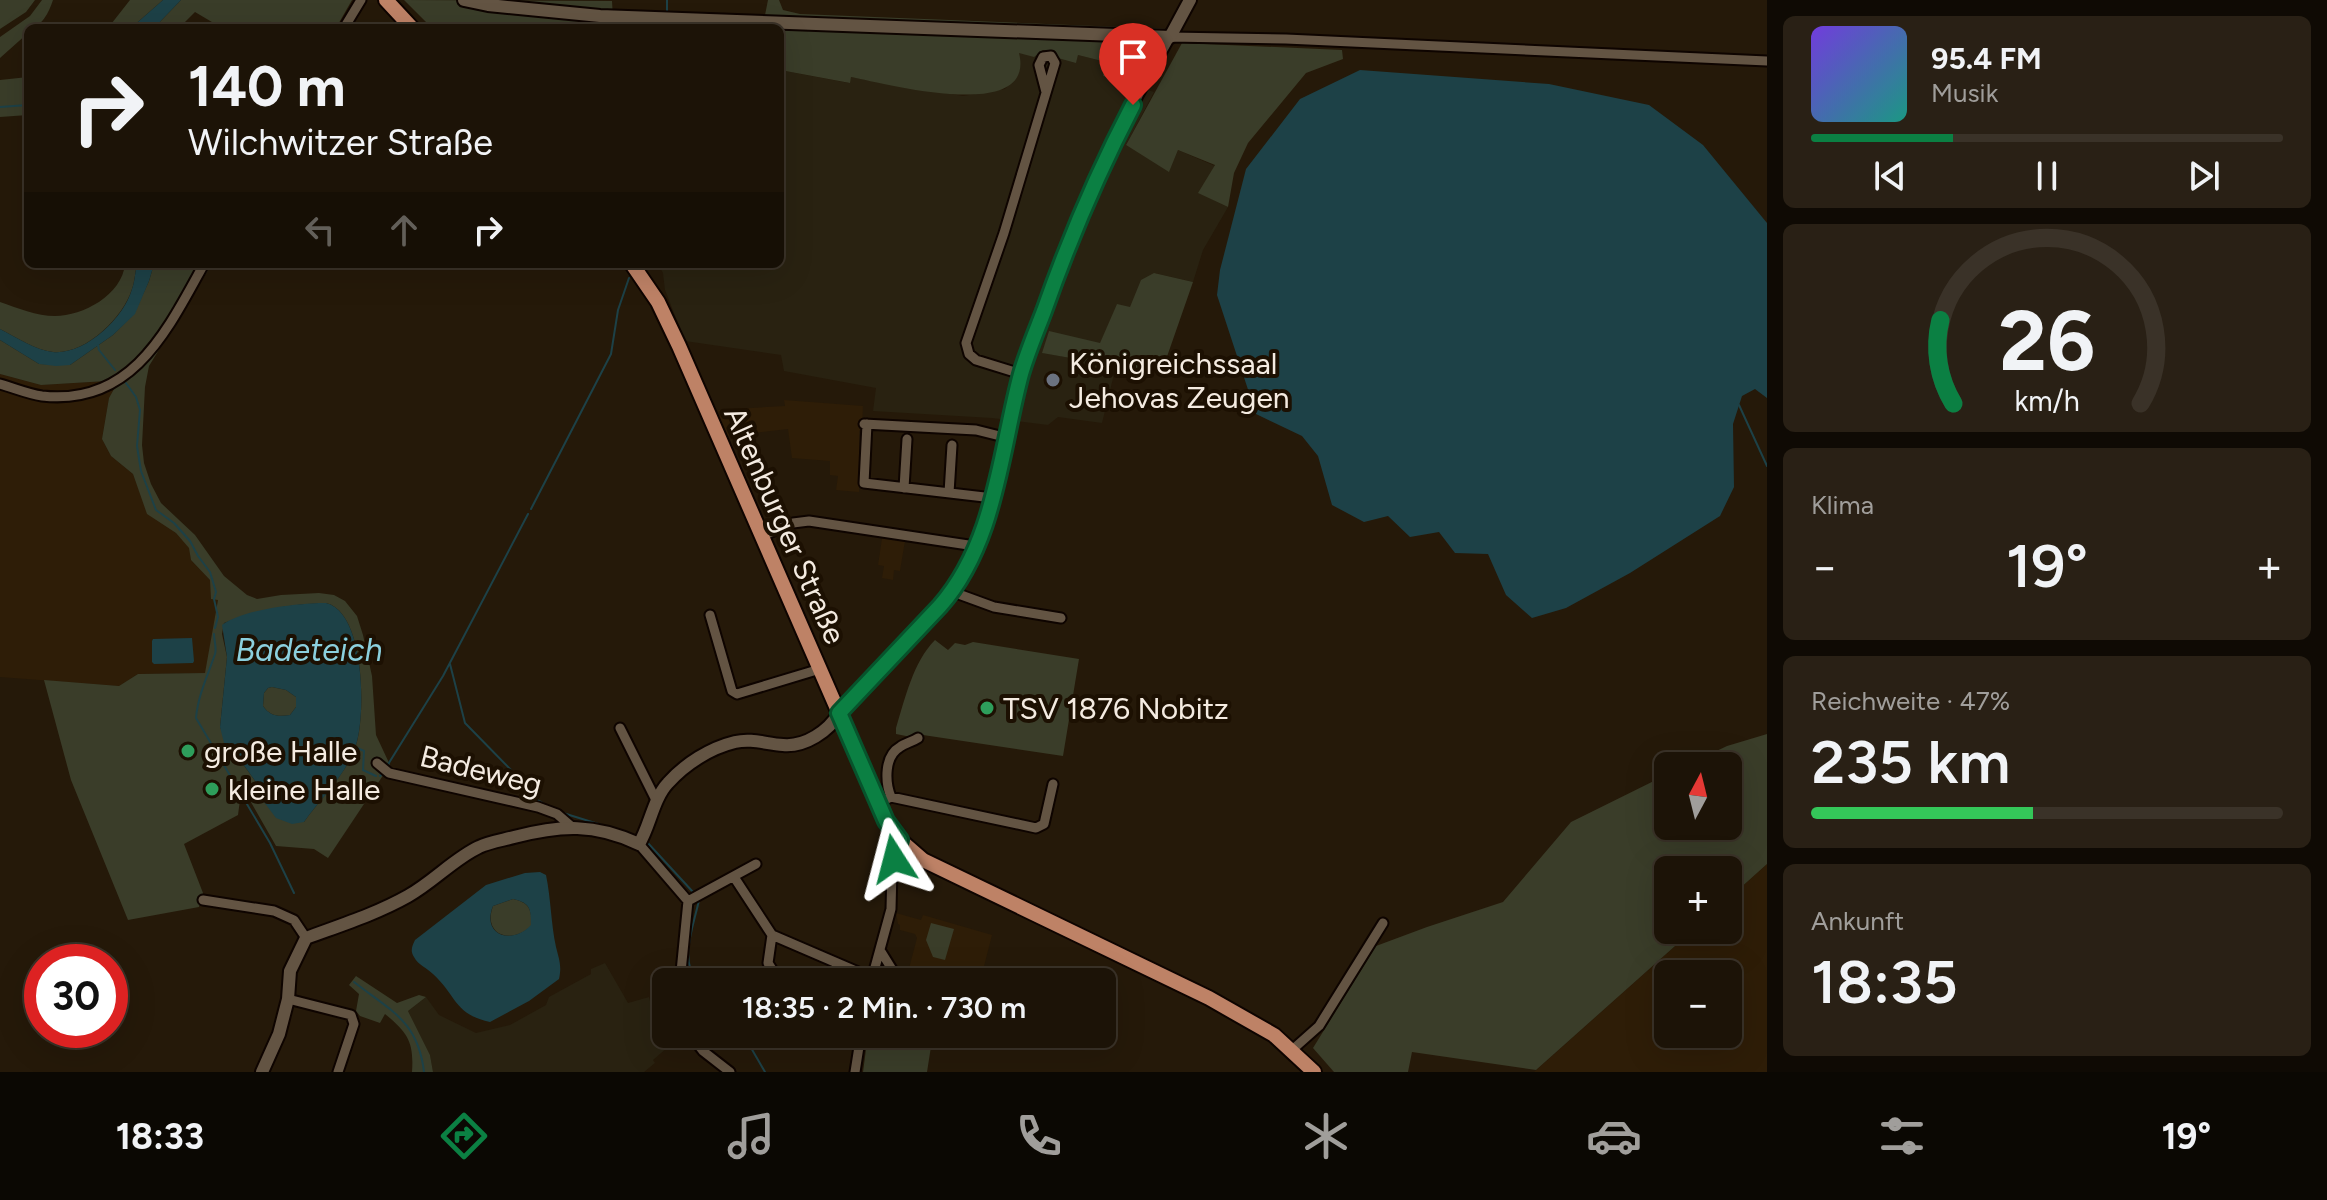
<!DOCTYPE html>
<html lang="de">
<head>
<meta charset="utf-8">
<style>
  :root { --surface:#1c1307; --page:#292015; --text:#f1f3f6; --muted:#a09e9b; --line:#3a3228; --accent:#0b8043 }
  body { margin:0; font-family:Figtree,sans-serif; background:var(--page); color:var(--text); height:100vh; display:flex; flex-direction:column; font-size:30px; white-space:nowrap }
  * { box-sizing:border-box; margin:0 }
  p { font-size:26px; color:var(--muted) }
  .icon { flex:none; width:44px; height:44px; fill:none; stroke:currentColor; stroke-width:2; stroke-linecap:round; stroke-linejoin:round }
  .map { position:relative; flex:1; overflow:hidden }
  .side { display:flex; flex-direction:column; gap:16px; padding:16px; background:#0f0a04; width:560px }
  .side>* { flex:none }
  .top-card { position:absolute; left:24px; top:24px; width:760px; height:244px; border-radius:12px; box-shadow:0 8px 32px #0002,0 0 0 2px var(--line); background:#1c1307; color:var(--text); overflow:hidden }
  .needle { width:52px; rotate:7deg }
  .controls { position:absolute; left:1654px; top:752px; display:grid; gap:16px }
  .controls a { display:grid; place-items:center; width:88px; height:88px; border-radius:12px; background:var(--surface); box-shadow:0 8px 32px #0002,0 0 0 2px var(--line); font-size:40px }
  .speed { position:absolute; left:24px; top:944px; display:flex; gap:16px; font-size:40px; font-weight:700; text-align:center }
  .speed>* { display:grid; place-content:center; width:104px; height:104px; border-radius:50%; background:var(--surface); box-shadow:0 8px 32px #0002,0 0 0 2px var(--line); line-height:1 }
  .speed .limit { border:12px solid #d22; background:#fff; color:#111 }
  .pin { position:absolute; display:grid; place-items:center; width:68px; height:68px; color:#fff; margin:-82px -34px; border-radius:50% 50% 50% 0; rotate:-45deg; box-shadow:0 0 8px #0007 }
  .pin .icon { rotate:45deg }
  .me { position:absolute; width:88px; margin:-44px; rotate:351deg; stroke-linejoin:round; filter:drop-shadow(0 0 6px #0008) }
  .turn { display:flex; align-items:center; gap:28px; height:168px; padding:0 32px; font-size:36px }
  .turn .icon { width:104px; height:104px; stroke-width:2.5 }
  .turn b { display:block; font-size:56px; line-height:68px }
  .lanes { display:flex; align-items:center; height:76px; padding:0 32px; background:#0003; justify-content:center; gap:40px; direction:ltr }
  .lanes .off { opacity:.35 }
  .big { font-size:60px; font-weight:600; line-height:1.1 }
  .side .tile { flex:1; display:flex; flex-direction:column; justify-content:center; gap:12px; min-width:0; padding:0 28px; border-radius:12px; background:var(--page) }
  .side .dial { align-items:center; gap:0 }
  .dial svg { height:208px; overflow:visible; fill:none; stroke:var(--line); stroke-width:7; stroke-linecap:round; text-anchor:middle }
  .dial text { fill:var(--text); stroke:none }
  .song { display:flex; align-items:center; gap:24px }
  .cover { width:96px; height:96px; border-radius:12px; background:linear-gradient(135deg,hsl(260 70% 55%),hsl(170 70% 35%)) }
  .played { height:8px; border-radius:4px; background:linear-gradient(90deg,var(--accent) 30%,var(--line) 30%) }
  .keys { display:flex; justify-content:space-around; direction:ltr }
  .heat { display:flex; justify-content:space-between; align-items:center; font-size:44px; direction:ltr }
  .charge { height:12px; border-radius:6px; background:linear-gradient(90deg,#34c759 47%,var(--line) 0) }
  .trip { position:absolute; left:652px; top:968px; width:464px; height:80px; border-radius:12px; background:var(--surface); box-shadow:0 8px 32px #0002,0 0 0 2px var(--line); font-weight:600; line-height:80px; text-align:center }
  .menu { display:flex; height:128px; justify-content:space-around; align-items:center; background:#0b0803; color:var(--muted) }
  .menu .icon { width:56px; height:56px }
  .menu .on { color:var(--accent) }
  .menu b { font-size:36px; color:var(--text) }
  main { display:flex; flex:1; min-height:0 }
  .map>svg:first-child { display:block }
</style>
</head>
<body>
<main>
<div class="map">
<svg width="1767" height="1072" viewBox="0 0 1767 1072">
  <rect width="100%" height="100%" fill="#251909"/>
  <path fill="#292211" d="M1043,50l11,2 22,10 2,-7 29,7 -3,14 50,16 -28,53 43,26 9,-21 37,16 -16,27 29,14 -25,43 -10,32 -39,-9 -24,35 -13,-3 -17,39 -51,-12 -6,21 73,13 -14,57 -44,-6 -10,8 -56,-7 -119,-7 3,-23 -92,-17 -3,-16 -96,-14 -20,-51 -2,-17 -5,-9h122v-194l69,13 2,-6 112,19 42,-7 12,-13 1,-23z
    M605,963l23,40 21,-6 2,8 15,-4v33h17l-30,26 2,3 -11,9h-211l-3,-17 -22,-44 18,-14 13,18 37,18 34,-8 36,-20 3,-8 42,-23v-5z"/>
  <path fill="#2e1d07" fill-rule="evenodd" d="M0,374l41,11 66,-4 7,8 -5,9 -7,41 9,17 22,18 15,40 28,19 14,15 1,12 19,20 2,11 6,9 -12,73 -68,1 -19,12 -119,-9z
    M784,400l79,6 -1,22 -3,3v61l-23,-2 2,-14 -8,-1v-14l-38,-3 -4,-29 -63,7 -7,-18 2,-3 -2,-5 67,-4z
    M883,532l23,3 -6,36 -6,-1 -1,10 -11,-2 2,-12 -6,-1z
    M1767,864v208h-233l159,-142h35v-31zM1668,974h60v60h-60z
    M896,913l25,7 2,-5 69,20 -12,47h-77l1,-6h3l10,-38 -2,-4 -15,-4v-5l-2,-1z"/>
  <path fill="#3a3d29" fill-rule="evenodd" d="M0,0h35l-9,12 -26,17z
    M42,0h11c-4,12 -11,28 -25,28v5l-28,25v-21l30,-21z
    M130,0h33l-32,28h-23z
    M181,0h171l-16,28h-114l-27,-16 -16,16h-25z
    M404,0l208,1 1,17 102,7 1,3h-284z
    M768,0h11l4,10 17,4 369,15 -5,2 -397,-14 -2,-2z
    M721,25l432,15 4,12 -18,34 -36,-10 3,-14 -28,-7 -2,8 -18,-5 -4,-6 -11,-2 -9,7 -15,-4c18,72 -136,30 -168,24l-1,6 -70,-13v-42h-60z
    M1182,43l160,7 1,9 -37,14 -58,70 -14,30 -6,34 -30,-14 17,-28 -37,-15 -9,22 -43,-27z
    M28,77v38l-28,2v-37z
    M125,264h12c-2,8 -2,17 -5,25 -9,29 -47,66 -79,63 -18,-2 -37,-15 -53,-23v-27c17,6 37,14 55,14 28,0 67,-21 70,-52z
    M154,264h58l-63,102 -4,21 -3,58 2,18 7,21 10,19 34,32 29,41 23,19 10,4 24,-4 38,-2 15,2 11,6 12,15 6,19 9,41 4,59 14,30 -62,93 -14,-9 -38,-3 -28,-49 -8,3 -2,15 -54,29 19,49 -4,14 -71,13 -57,-140 -27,-100 75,6 19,-12 67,-1 13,-73 -7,-1 -1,-19 -19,-20 -2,-12 -13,-15 -29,-19 -14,-40 -22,-18 -9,-17 7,-41 5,-9 -7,-8 -66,4 -41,-11v-34l39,24 31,1 43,-30 21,-21 15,-33zM326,603c39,9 40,111 30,142 -8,27 -36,54 -52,77l-40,-20 -1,-10 -20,-28 -10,-8 -13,-29 7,-70 -5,-23 2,-11c32,-13 67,-19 102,-20z
    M1154,273l39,9 -31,89 -46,-5 -74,-13 7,-22 51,12 17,-39 13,3 11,-27z
    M935,640l13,10 7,-7 10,2 8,-3 106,17 -16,97 -140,-21 -2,4 -25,-5v-6c9,-29 17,-66 39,-88z
    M272,687l14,3 10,7v10l-6,8c-12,2 -20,1 -27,-9l1,-13 4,-5z
    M1767,734v130l-39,35v-29h-60v60h25l-157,140 -124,-18 -4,20h-74l-21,-24 63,-102 51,-19 76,-25 68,-80 97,-48v52h60v-60h-43l42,-20z
    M513,899c17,4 18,10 19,26 -19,20 -50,11 -39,-19z
    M931,923l23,6 -9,31 -12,-3 -7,-17z
    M356,976l41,27 22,-8 7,2 -18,14 22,44 3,17h-21c2,-30 -4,-39 -27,-58l-5,9 -20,-7 -4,-5 3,-17 -10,-9z
    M868,1034h65l-6,38h-64z"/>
  <path fill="#1d4147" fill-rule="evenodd" d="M163,0h18l-27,28h-23z
    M1360,70l189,14 100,21 54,40 64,78v175l-12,-9 -13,7 -9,28 1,63 -14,29 -90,57 -64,35 -34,10 -26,-23 -18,-41 -33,-1 -16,-21 -29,5 -22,-21 -24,6 -32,-17 -14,-49 -16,-20 -46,-22 -39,-119 3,-25 26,-101 54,-70z
    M137,264h17l-5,17 -14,33 -22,21 -43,30 -14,1 -17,-2 -39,-24v-11c16,8 35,21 53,23 32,3 71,-34 79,-63 3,-8 3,-17 5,-25z
    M326,603c39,9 40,111 30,142 -9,29 -35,53 -52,77l-12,2 -16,-6 -12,-16 -1,-10 -20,-28 -19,-21 -4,-16 7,-70 -5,-32c22,-16 77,-22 104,-22zM272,687l14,3 10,7v10l-6,8c-12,2 -20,1 -27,-9l1,-13 4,-5z
    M192,638l2,23 -1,2 -39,1 -2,-2v-21l1,-2z
    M540,872l6,3c5,24 5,49 10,72 3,12 6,19 3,32l-30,22 -39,21c-36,-8 -33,-26 -57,-48 -6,-6 -15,-9 -19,-17 -4,-6 -2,-11 1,-17l71,-55 39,-12zM513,899c17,4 18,9 18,26 -18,20 -50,11 -38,-19z"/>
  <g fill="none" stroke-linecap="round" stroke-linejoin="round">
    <path stroke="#1d4147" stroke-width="2" d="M667,0v12
      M0,107l28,-2
      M98,345l1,5 16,20
      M126,383l10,14 4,13 -3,36 4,25 15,39 18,13 16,18 8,15 12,16 6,20 -2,7 4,18 -3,11
      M1739,405l28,61
      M531,509l80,-155 7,-44 11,-32
      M214,634c0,7 3,14 1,20 -7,21 -17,41 -19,64l74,125 24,50
      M450,664l15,59 49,50 12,20 20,12
      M355,747l9,4 -1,19 13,6
      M387,766l56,-90 85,-162
      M380,776l2,-2
      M563,813l74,23
      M646,841l47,51
      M354,982c37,29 64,39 70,90
      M698,982c-20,-21 -4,-57 1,-82
      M743,1034l22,38"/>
    <g stroke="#0e0400" stroke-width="13">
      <path id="street" d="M344,28l17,-28
        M1021,374l-45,-14 -7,-6 -3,-11 38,-110 51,-170 -4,-7 -8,1 -4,8 7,27
        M0,384c14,4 28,10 42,12 90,10 125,-65 162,-132
        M864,424l112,6 32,8
        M867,424l-3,59 129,15
        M904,488l3,-49
        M949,493l3,-48
        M762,536l31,-13 16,-2 166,25
        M953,592l41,15 67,11
        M710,615l22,76 5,3 83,-25
        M839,713l101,-107c44,-50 58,-123 72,-186 3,-16 5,-33 10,-48 35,-117 88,-229 148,-335l116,2 481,22
        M620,728l37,74
        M377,763l12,10 149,34 19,7 15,13
        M891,797c-6,-15 -7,-41 9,-50 5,-4 12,-5 18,-9
        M879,803l12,-6 145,31 8,-4 9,-40
        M639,844l49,57 -8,81
        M734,877l38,58
        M203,900l71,11 20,9 12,18
        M688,901l68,-37
        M772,935l100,43
        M772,935l-4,28 12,19
        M880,950l13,21 -1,11
        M871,982l20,-73 1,-40 8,-29
        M288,999l63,16 3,9 -16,48
        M690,1034l13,17 27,21
        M1292,1050l27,-24 64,-103
        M855,1072l6,-38"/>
    </g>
    <g stroke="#0e0400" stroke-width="16">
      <path id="secondary" d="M464,0l24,5 112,11 570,21 20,-37
        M262,1072l17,-38 9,-35 2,-28 16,-33c35,-13 70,-24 102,-42 25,-14 47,-38 71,-49 10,-5 24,-7 35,-10 47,-12 80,-14 125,7 11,-18 14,-45 29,-61 17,-19 42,-35 67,-41 17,-4 31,2 48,3 22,2 46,-14 56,-32"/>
    </g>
    <g stroke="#0e0400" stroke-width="18">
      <path id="primary" d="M386,0l26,28
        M632,264l26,38 21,44 207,475 14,19 23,20 286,138 65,37 40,37"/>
    </g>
    <use href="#street" stroke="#635443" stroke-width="9"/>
    <use href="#secondary" stroke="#635443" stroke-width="12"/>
    <use href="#primary" stroke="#be8266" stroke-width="14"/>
  </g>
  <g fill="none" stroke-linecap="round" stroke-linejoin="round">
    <g stroke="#07532c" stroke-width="20">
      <path id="route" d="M894,859l6,-19 -14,-19 -47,-108 101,-107c56,-64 60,-154 81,-232 6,-21 15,-42 23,-63 25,-71 54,-139 89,-206"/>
    </g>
    <use href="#route" stroke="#0b8043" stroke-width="14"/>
  </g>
  <circle fill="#6b7280" stroke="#1c1002" stroke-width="3" cx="1053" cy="380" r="8"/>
  <g fill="#2e9e5b" stroke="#1c1002" stroke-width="3">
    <circle cx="987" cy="708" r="8"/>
    <circle cx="188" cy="751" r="8"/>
    <circle cx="212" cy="789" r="8"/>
  </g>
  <g text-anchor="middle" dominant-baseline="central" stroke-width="8" stroke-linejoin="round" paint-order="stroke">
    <g font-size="30" fill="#f4ebe1" stroke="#1c1002" text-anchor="start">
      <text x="1069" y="363">Königreichssaal<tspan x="1069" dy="34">Jehovas Zeugen</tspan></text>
      <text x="1003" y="708">TSV 1876 Nobitz</text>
      <text x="204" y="751">große Halle</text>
      <text x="228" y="789">kleine Halle</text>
    </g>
    <g font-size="30" fill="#f4ebe1" stroke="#1c1002">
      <text transform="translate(785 525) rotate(66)">Altenburger Straße</text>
      <text transform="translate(481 770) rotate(14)">Badeweg</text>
    </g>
    <g font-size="32" font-style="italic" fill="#8bd0de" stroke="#1c1002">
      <text x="309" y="650">Badeteich</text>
    </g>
  </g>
</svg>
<div class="controls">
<a><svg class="needle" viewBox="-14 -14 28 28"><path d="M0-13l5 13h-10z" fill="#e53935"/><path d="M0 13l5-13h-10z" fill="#a09e9b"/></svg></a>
<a>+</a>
<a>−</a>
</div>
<div class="speed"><div class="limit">30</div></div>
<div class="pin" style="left:1133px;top:105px;background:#d93025"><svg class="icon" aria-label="arrive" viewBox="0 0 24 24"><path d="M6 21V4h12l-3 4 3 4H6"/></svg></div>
<svg class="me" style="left:894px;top:859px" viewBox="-20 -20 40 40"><path d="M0-17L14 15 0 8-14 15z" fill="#0b8043" stroke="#fff" stroke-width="4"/></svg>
<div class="trip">18:35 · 2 Min. · 730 m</div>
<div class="top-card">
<div class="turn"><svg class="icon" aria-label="right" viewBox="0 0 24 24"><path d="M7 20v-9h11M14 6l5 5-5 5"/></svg><div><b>140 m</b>Wilchwitzer Straße</div></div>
<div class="lanes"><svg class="icon off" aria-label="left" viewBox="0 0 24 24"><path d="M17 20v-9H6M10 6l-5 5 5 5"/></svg><svg class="icon off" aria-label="ahead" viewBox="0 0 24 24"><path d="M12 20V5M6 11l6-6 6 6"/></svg><svg class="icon" aria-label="right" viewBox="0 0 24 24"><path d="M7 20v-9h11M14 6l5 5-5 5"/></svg></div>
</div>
</div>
<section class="side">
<div class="tile">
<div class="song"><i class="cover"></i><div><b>95.4 FM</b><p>Musik</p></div></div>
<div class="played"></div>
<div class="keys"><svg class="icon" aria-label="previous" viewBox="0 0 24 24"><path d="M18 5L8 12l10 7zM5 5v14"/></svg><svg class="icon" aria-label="pause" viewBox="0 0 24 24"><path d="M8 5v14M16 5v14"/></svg><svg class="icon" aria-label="next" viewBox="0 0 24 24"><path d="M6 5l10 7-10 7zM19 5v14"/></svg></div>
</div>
<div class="tile dial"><svg viewBox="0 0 100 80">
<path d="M14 69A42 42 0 1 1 86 69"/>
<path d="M14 69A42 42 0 0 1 9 37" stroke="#0b8043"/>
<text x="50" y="56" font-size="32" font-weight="700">26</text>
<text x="50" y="72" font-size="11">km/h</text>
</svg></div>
<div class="tile"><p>Klima</p>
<div class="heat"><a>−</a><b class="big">19°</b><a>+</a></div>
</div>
<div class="tile"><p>Reichweite · 47%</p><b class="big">235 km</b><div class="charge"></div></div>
<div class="tile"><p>Ankunft</p><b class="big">18:35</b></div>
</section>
</main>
<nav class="menu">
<b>18:33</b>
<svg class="icon on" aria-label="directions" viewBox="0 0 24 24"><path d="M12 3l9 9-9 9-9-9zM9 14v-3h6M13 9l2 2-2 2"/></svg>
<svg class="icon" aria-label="music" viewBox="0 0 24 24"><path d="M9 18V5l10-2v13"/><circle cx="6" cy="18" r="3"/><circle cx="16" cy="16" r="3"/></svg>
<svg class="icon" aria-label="phone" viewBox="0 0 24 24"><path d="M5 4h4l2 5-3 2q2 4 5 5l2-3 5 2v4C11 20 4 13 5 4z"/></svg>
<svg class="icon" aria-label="climate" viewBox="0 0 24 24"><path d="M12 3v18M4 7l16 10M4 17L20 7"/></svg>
<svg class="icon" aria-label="car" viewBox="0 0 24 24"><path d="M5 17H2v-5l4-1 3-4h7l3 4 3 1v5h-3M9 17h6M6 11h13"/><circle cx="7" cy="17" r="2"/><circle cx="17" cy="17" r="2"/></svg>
<svg class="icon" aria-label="filters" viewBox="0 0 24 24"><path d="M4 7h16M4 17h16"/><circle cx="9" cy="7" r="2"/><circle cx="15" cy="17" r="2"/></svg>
<b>19°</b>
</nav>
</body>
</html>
